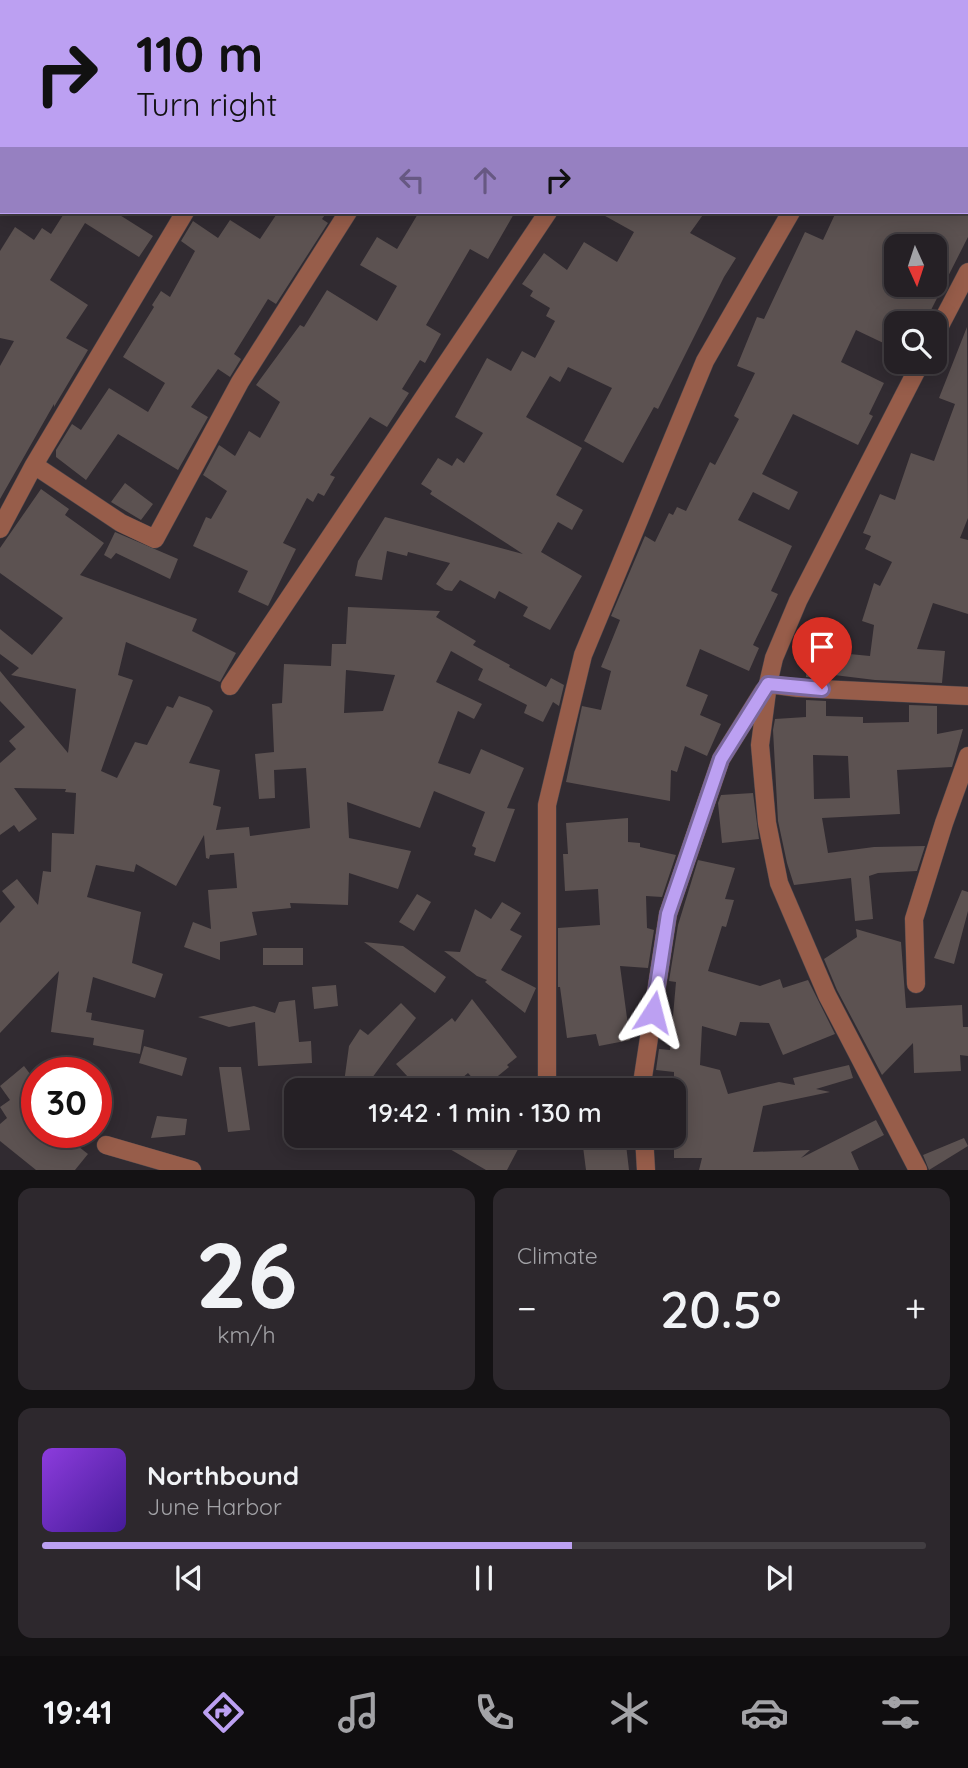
<!DOCTYPE html>
<html lang="en">
<head>
<meta charset="utf-8">
<style>
  :root { --surface:#252025; --page:#2d282d; --text:#f1f3f6; --muted:#a3a3a7; --line:#423e42; --accent:#bca0f2 }
  body { margin:0; font-family:Quicksand,sans-serif; background:var(--page); color:var(--text); height:100vh; display:flex; flex-direction:column; font-size:26px; white-space:nowrap }
  * { box-sizing:border-box; margin:0 }
  p { font-size:23px; color:var(--muted) }
  .icon { flex:none; width:38px; height:38px; fill:none; stroke:currentColor; stroke-width:2; stroke-linecap:round; stroke-linejoin:round }
  .map { position:relative; height:1170px; overflow:hidden }
  .side { display:flex; flex-direction:column; gap:18px; padding:18px; background:#141214; flex:1 }
  .side>* { flex:none }
  .top-card { position:absolute; left:0px; top:0px; width:970px; height:214px; box-shadow:0 4px 18px #0003,0 0 0 2px var(--line); background:#bca0f2; color:#111; overflow:hidden }
  .needle { width:46px; rotate:177deg }
  .tools { position:absolute; left:884px; top:234px; display:grid; gap:14px }
  .tools a { display:grid; place-items:center; width:63px; height:63px; border-radius:14px; background:var(--surface); box-shadow:0 4px 18px #0003,0 0 0 2px var(--line); font-size:35px }
  .speed { position:absolute; left:21px; top:1057px; display:flex; gap:14px; font-size:35px; font-weight:700; text-align:center }
  .speed>* { display:grid; place-content:center; width:91px; height:91px; border-radius:50%; background:var(--surface); box-shadow:0 4px 18px #0003,0 0 0 2px var(--line); line-height:1 }
  .speed .limit { border:10px solid #d22; background:#fff; color:#111 }
  .pin { position:absolute; display:grid; place-items:center; width:60px; height:60px; color:#fff; margin:-72px -30px; border-radius:50% 50% 50% 0; rotate:-45deg; box-shadow:0 0 7px #0007 }
  .pin .icon { rotate:45deg }
  .me { position:absolute; width:77px; margin:-38px; rotate:9deg; stroke-linejoin:round; filter:drop-shadow(0 0 5px #0008) }
  .turn { display:flex; align-items:center; gap:24px; height:147px; padding:0 21px; font-size:32px }
  .turn .icon { width:91px; height:91px; stroke-width:2.5 }
  .turn b { display:block; font-size:49px; line-height:60px }
  .lanes { display:flex; align-items:center; height:66px; padding:0 21px; background:#0003; justify-content:center; gap:35px; direction:ltr }
  .lanes .off { opacity:.35 }
  .big { font-size:52px; font-weight:600; line-height:1.1 }
  .side .widget { flex:1; display:flex; flex-direction:column; justify-content:center; gap:10px; min-width:0; padding:0 24px; border-radius:14px; background:var(--page) }
  .side .dial { align-items:center; gap:0 }
  .dial b { font-size:91px; line-height:1 }
  .song { display:flex; align-items:center; gap:21px }
  .cover { width:84px; height:84px; border-radius:10px; background:linear-gradient(135deg,hsl(270 70% 55%),hsl(260 70% 35%)) }
  .played { height:7px; border-radius:4px; background:linear-gradient(90deg,var(--accent) 60%,var(--line) 60%) }
  .keys { display:flex; justify-content:space-around; direction:ltr }
  .heat { display:flex; justify-content:space-between; align-items:center; font-size:38px; direction:ltr }
  .side .tiles { flex:1; display:grid; gap:18px; grid-template-columns:1fr 1fr }
  .widget:last-child { grid-column:span 2 }
  .trip { position:absolute; left:284px; top:1078px; width:402px; height:70px; border-radius:14px; background:var(--surface); box-shadow:0 4px 18px #0003,0 0 0 2px var(--line); font-weight:600; line-height:70px; text-align:center }
  .tab-bar { display:flex; height:112px; justify-content:space-around; align-items:center; background:#0f0d0f; color:var(--muted) }
  .tab-bar .icon { width:49px; height:49px }
  .tab-bar .selected { color:var(--accent) }
  .tab-bar b { font-size:32px; color:var(--text) }
  .map>svg:first-child { display:block }
</style>
</head>
<body>
<div class="map">
<svg width="968" height="1170" viewBox="0 0 968 1170">
  <rect width="100%" height="100%" fill="#312b31"/>
  <path fill="#5c5251" fill-rule="evenodd" d="M65,212h50l38,24 -14,21 -54,-34 -35,57 38,25 -22,33 22,12 -34,57v-3l-54,95v-133l14,-25 -14,-3v-87l15,-24 19,13 8,-12 9,6z
    M278,212h49l-5,7 6,4 -52,81 -8,-5 -34,55 7,5 -11,18 -12,-8 -27,38 17,10 -30,53 -60,-36 -32,46 -30,-23v-7l16,-26 9,6 28,-42 39,24 17,-29 -42,-26 31,-50 -2,-2 9,-14 9,6 25,-46 -14,-10 12,-20 25,17 12,-18 30,19z
    M419,212h96l-27,47 -18,-10 -44,76 15,9 -16,29 -5,-3 -18,29 7,4 -22,34 -17,-10 -40,58 5,2 -11,19 -6,-3 -5,9 -6,-4 -24,45 13,6 -28,57 -30,-14 10,-21 -55,-25 13,-29 5,2 16,-28 -24,-16 16,-30 16,11 14,-25 11,7 20,-36 -24,-17 44,-60 4,2 23,-37 50,31 20,-35 -37,-21 17,-28 20,12z
    M598,212h107l-15,21 46,25 -12,19 -66,132 -4,-2 -31,56 -39,-22 28,-53 -44,-21 -8,15 -10,-6 -24,41 56,31 -26,47 27,15 -11,20 -14,-8 -17,30 41,24 -32,54 -27,-14 5,-9 -29,-16 -4,8 -35,-19 -8,11 -7,-1 -9,-6 14,-21 -42,-11 -1,4 -20,-5 -5,29 -27,-4 3,-15 27,-44 138,37 -93,-60 2,-3 -11,-7 17,-26 14,8 5,-8 7,5 19,-30 -28,-16 32,-59 24,13 11,-20 13,7 20,-37 -9,-5 4,-8 -20,-12 3,-5 -11,-7 22,-31 23,17 17,-28 33,20 17,-30z
    M836,212h132v25l-38,75 -6,-3 -7,15h-21v25l-40,-19 -15,32 43,21 -15,31 4,2 -15,29 -65,-31 -31,60 36,18 -9,18 -36,-18 -15,28 54,26 -21,45 7,3 -25,51 6,3 -10,23 -49,-22 -14,37 22,9 -8,20 21,9 -14,32 -22,-10 -8,26 -6,-2 -1,31 -104,-19 16,-76 19,4 10,-39 -10,-4 19,-47 -9,-4 34,-80 10,6 14,-29 4,2 4,-8 9,4 24,-49 5,3 24,-46 -5,-3 21,-43 -18,-7 20,-49 7,2 41,-87 18,8zM896,247h38v38h-38z
    M967,327l1,191 -8,20 8,2v74l-35,-11 -16,46 28,2 -3,32 -67,-3 -49,-6v4l-20,-1 2,-27 62,6 4,-31 -12,-4 12,-38 6,3 12,-24 -27,-13 6,-13 -8,-3 17,-39 15,6 16,-47 23,8 21,-57 -16,-6z
    M125,483l28,21 -12,16 -30,-18z
    M41,489l28,20 -4,6 39,28 -24,32 117,44 -5,12 44,22 -16,29 -94,-40 -8,33 15,5 -32,91 16,7 18,-36 12,3 20,-39 6,2 6,-12 30,11 4,4 -24,52 31,7 -7,35 8,2 -5,23 33,-3 1,9 60,-8 -4,-60 -32,2 1,28 -16,1 -4,-45 19,-2 -2,-48 10,-1 2,-39 47,2 1,-22h14l2,-37 92,4 -4,6 40,24 -3,4 37,20 -1,2 37,20 5,-9 13,7 -5,21 -6,-4 -10,20 -19,-9 3,-8 -49,-25 5,-11 -32,-18 -15,31 46,22 -8,15 -16,-8 -20,52 32,11 11,-25 43,19 -17,40 8,1 -20,53 -21,-7 2,-7 -4,-2 13,-34 -51,-21 -14,37 -73,-26 2,36 62,13 -13,38 -49,-16 -1,32 -58,-2 1,5 -39,4 5,23 -37,7v18l-36,-13 9,-25 18,7 -3,-39 29,-2 -3,-35 -24,2 -1,4 -3,-1 -2,-23 -28,51 -40,-22 -2,8 -38,-7 -9,32 54,15 -9,51 31,11 -8,24 -62,-21 -7,35 6,1 -1,7 53,10 -4,24 -47,-9 1,-7 -43,-6 8,-61 -59,62v-110l15,-16 -13,-16 15,-12 21,26 5,-34 8,1 1,-39 22,1 2,-41 -11,-1 1,-3 -52,-1 23,31 -18,13 -5,-7 -14,10v-72l16,-14 -7,-8 16,-14 -25,-26v-30l68,82 8,-64 -65,-14 8,-7 -19,-14v-25l32,26 31,-37 -63,-45v-25zM346,670l49,5 -12,36 -39,2z
    M115,532l63,27 -8,20 -54,-26 -5,6 -7,-4z
    M806,700l20,1v15l37,1v6l46,-1v-17l28,1v28l26,-5 -11,38 -55,3 3,44 -78,4 6,35 46,-6 51,-1 -8,25 -39,2 -9,3 4,43 -18,2 -4,-43 -57,7 -7,-22 -9,-42 -5,-91 2,-11 31,-2zM813,755l35,1 2,42 -36,1z
    M753,793l6,46 -37,4 -4,-40 3,-8z
    M628,818v24l12,1v4l36,8 -14,42 -16,-1 1,32 7,2 -6,38 -28,-2 10,74 -31,6 -3,-12 -29,4 -7,-51h-2v-59l42,-3 -2,-36 -33,2 -2,-37h5l-2,-31z
    M698,860l37,8 -10,31 9,1 -8,27 -4,-1 -14,45 52,15 20,-7 3,9 25,-8 27,54 -52,21 -14,-32 -29,-1 -4,14 -34,-10 -2,39 20,5 8,24 51,-12 16,3 -2,-7 56,-13 4,13 -37,11 14,3 -67,14 -10,46 57,-2 -9,8 75,-38 8,15 -33,17 8,18h-160l3,-12h-28v-86l-18,-2 3,-21 11,1 6,-68 -7,-1 9,-56z
    M962,890l6,2v19l-14,53 -20,-6z
    M417,894l14,8 -17,29 -15,-9z
    M502,902l19,11 -11,17 12,6 -21,34 35,18 -11,25 -40,-31 2,-2 -10,-4 -33,-25 16,1 15,-43 16,10z
    M856,929l45,13 5,66 56,-3 1,22h5v29l-8,-1 1,16 -47,2 -1,-30 -31,32 -45,-85 -13,-31 33,-22z
    M364,942l39,4 43,31 -11,16z
    M263,948h40v17h-40z
    M336,985l2,21 -24,3 -2,-22z
    M472,999l45,58 -10,8 2,2 -27,22 -14,-16 -20,17h-28l-24,-26 56,-46 3,4z
    M295,1000l4,42 12,-1 1,22 -54,3 -3,-44 -26,5 -31,-10 56,-11 21,7 4,-11z
    M401,1003l15,15 -44,60 13,12h-42l6,-44 11,-17 8,6z
    M144,1046l43,12 -5,18 -43,-13z
    M24,1066l13,17v27l-6,-1 6,4v19h23l28,22 -13,16h-39l-36,-29v-17l7,-6 -7,-11 10,-7 -10,-14z
    M219,1067h22l9,63 -22,2z
    M157,1116l30,3 -2,16 -34,3z
    M456,1136h69l-18,34h-21l-38,-22z
    M607,1136h18l4,34h-43l-4,-31z
    M964,1138l4,8 -39,24 -6,-15z"/>
  <g fill="none" stroke-linecap="round" stroke-linejoin="round">
    <g stroke="#4c464c" stroke-width="19">
      <path id="minor" d="M103,2v-2
        M311,2l1,-2
        M480,2l1,-2
        M690,2l1,-2
        M912,2l1,-2
        M0,24l2,4
        M0,131l2,-5
        M934,337l34,-65
        M921,362l-123,239 -24,57 -6,26 30,4 170,8
        M34,465l87,58 34,16 85,-157 108,-170
        M0,529l34,-64 151,-253
        M768,684l-8,61 7,78 12,60 48,112 91,175
        M230,686l318,-474
        M916,984l-2,-65 30,-96 24,-67
        M547,1090v-285l36,-150 122,-294 86,-149
        M641,1090l27,-176 53,-155 43,-69
        M644,1136l2,34
        M106,1145l86,25"/>
    </g>
    <use href="#minor" stroke="#975d4a" stroke-width="18"/>
  </g>
  <g fill="none" stroke-linecap="round" stroke-linejoin="round">
    <g stroke="#7a689d" stroke-width="18">
      <path id="route" d="M653,1012l15,-98 53,-155 47,-75 54,5"/>
    </g>
    <use href="#route" stroke="#bca0f2" stroke-width="12"/>
  </g>
</svg>
<div class="tools">
<a><svg class="needle" viewBox="-14 -14 28 28"><path d="M0-13l5 13h-10z" fill="#e53935"/><path d="M0 13l5-13h-10z" fill="#a3a3a7"/></svg></a>
<a><svg class="icon" aria-label="search" viewBox="0 0 24 24"><circle cx="10" cy="10" r="6"/><path d="M15 15l6 6"/></svg></a>
</div>
<div class="speed"><div class="limit">30</div></div>
<div class="pin" style="left:822px;top:689px;background:#d93025"><svg class="icon" aria-label="arrive" viewBox="0 0 24 24"><path d="M6 21V4h12l-3 4 3 4H6"/></svg></div>
<svg class="me" style="left:653px;top:1012px" viewBox="-20 -20 40 40"><path d="M0-17L14 15 0 8-14 15z" fill="#bca0f2" stroke="#fff" stroke-width="4"/></svg>
<div class="trip">19:42 · 1 min · 130 m</div>
<div class="top-card">
<div class="turn"><svg class="icon" aria-label="right" viewBox="0 0 24 24"><path d="M7 20v-9h11M14 6l5 5-5 5"/></svg><div><b>110 m</b>Turn right</div></div>
<div class="lanes"><svg class="icon off" aria-label="left" viewBox="0 0 24 24"><path d="M17 20v-9H6M10 6l-5 5 5 5"/></svg><svg class="icon off" aria-label="ahead" viewBox="0 0 24 24"><path d="M12 20V5M6 11l6-6 6 6"/></svg><svg class="icon" aria-label="right" viewBox="0 0 24 24"><path d="M7 20v-9h11M14 6l5 5-5 5"/></svg></div>
</div>
</div>
<section class="side">
<div class="tiles">
<div class="widget dial"><b>26</b><p>km/h</p></div>
<div class="widget"><p>Climate</p>
<div class="heat"><a>−</a><b class="big">20.5°</b><a>+</a></div>
</div>
<div class="widget">
<div class="song"><i class="cover"></i><div><b>Northbound</b><p>June Harbor</p></div></div>
<div class="played"></div>
<div class="keys"><svg class="icon" aria-label="previous" viewBox="0 0 24 24"><path d="M18 5L8 12l10 7zM5 5v14"/></svg><svg class="icon" aria-label="pause" viewBox="0 0 24 24"><path d="M8 5v14M16 5v14"/></svg><svg class="icon" aria-label="next" viewBox="0 0 24 24"><path d="M6 5l10 7-10 7zM19 5v14"/></svg></div>
</div>
</div>
</section>
<nav class="tab-bar">
<b>19:41</b>
<svg class="icon selected" aria-label="directions" viewBox="0 0 24 24"><path d="M12 3l9 9-9 9-9-9zM9 14v-3h6M13 9l2 2-2 2"/></svg>
<svg class="icon" aria-label="music" viewBox="0 0 24 24"><path d="M9 18V5l10-2v13"/><circle cx="6" cy="18" r="3"/><circle cx="16" cy="16" r="3"/></svg>
<svg class="icon" aria-label="phone" viewBox="0 0 24 24"><path d="M5 4h4l2 5-3 2q2 4 5 5l2-3 5 2v4C11 20 4 13 5 4z"/></svg>
<svg class="icon" aria-label="climate" viewBox="0 0 24 24"><path d="M12 3v18M4 7l16 10M4 17L20 7"/></svg>
<svg class="icon" aria-label="car" viewBox="0 0 24 24"><path d="M5 17H2v-5l4-1 3-4h7l3 4 3 1v5h-3M9 17h6M6 11h13"/><circle cx="7" cy="17" r="2"/><circle cx="17" cy="17" r="2"/></svg>
<svg class="icon" aria-label="filters" viewBox="0 0 24 24"><path d="M4 7h16M4 17h16"/><circle cx="9" cy="7" r="2"/><circle cx="15" cy="17" r="2"/></svg>
</nav>
</body>
</html>
